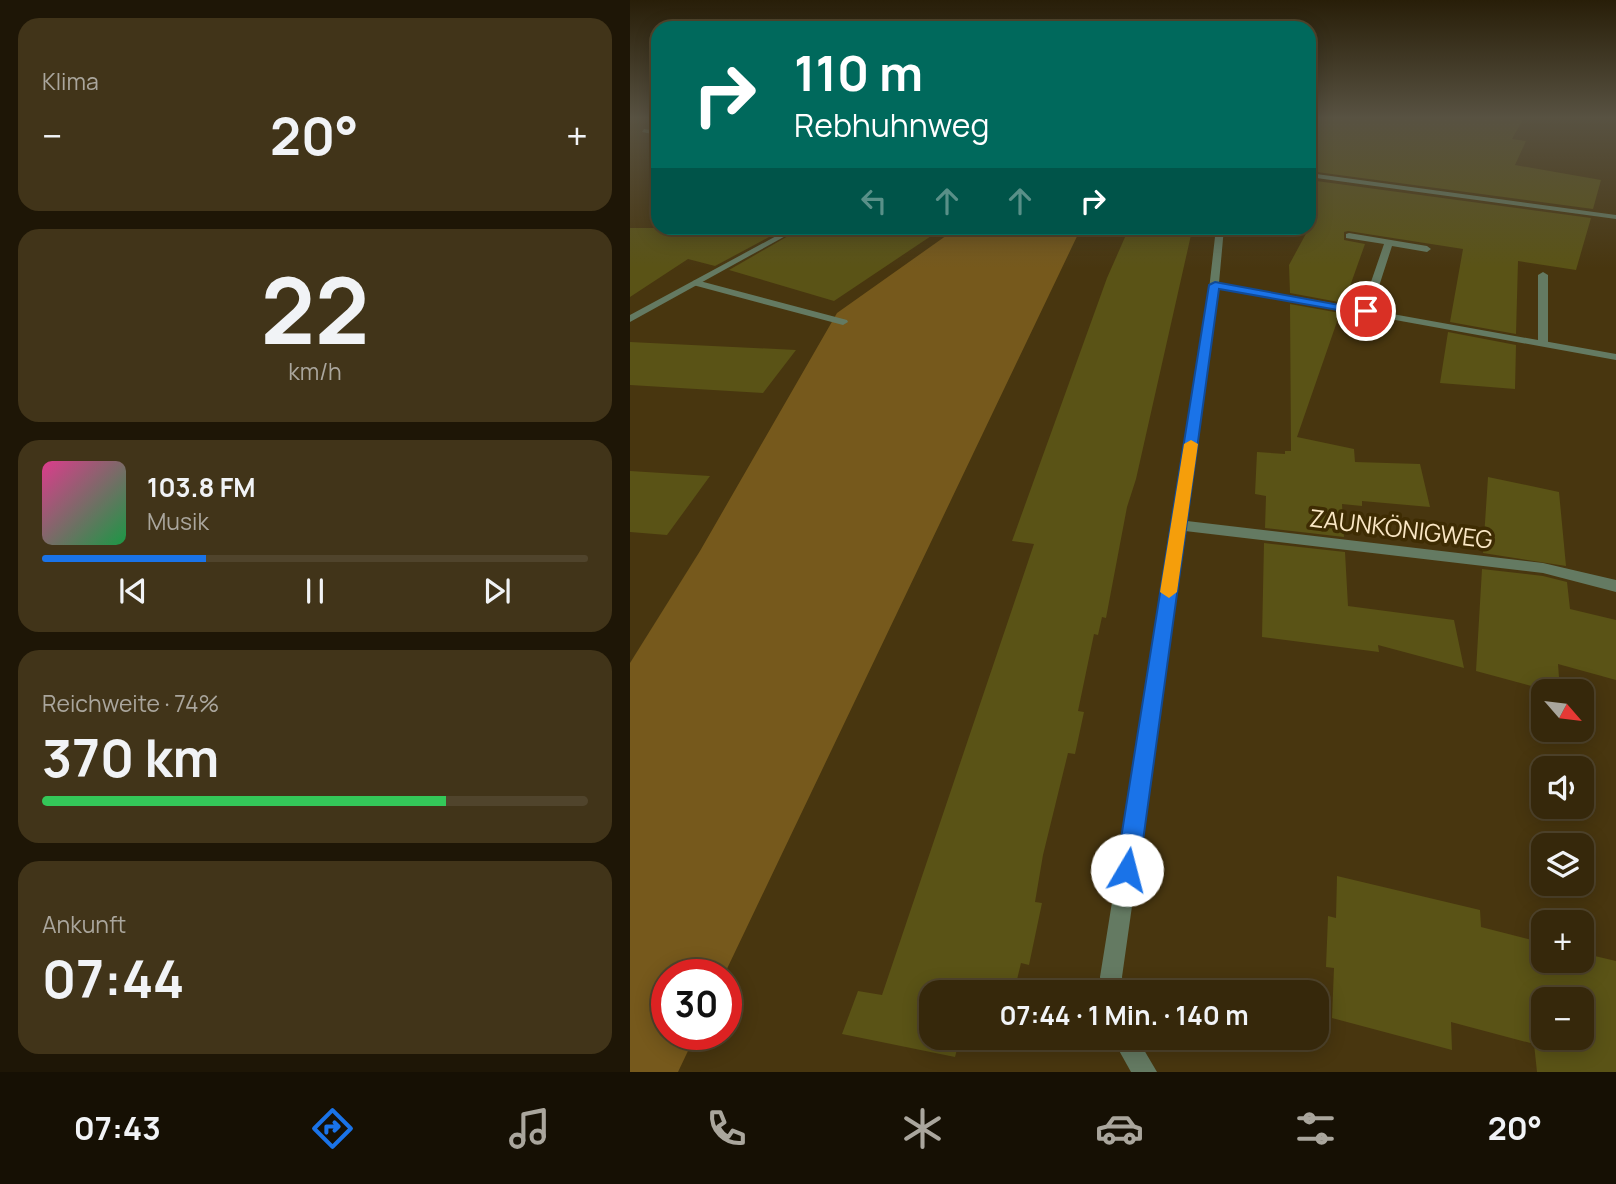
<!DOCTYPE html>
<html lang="de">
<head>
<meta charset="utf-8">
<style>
  :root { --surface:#36280b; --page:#413419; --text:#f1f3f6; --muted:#aaa69d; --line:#50442c; --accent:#1a73e8 }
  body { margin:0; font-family:Manrope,sans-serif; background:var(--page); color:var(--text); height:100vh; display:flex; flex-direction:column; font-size:26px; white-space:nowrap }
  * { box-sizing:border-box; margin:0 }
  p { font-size:23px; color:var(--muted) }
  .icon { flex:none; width:38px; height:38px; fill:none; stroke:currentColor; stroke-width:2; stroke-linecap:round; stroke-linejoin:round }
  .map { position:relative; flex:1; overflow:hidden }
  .details { display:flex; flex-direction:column; gap:18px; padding:18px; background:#1e1606; width:630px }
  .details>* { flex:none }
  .banner { position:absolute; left:21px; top:21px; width:665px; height:214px; border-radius:21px; box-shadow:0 4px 18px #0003,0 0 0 2px var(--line); background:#00695c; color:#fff; overflow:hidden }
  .needle { width:46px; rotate:118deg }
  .buttons { position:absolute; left:901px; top:679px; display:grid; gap:14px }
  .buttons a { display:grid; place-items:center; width:63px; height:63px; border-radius:14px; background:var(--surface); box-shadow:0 4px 18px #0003,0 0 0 2px var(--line); font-size:35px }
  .speed { position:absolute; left:21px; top:959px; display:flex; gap:14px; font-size:35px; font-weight:700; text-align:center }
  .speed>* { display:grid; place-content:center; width:91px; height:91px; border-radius:50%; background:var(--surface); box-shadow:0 4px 18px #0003,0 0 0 2px var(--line); line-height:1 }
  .speed .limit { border:10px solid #d22; background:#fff; color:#111 }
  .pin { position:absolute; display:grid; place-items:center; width:60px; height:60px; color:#fff; margin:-30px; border:4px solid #fff; border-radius:50%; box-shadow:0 2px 7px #0007 }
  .me { position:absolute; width:77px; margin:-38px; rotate:8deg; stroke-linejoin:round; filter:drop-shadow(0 0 5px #0008) }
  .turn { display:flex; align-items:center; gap:24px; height:147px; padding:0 28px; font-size:32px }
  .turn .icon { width:91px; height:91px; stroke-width:2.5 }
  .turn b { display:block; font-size:49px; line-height:60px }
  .lanes { display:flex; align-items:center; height:66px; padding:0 28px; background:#0003; justify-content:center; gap:35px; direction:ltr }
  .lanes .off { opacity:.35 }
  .big { font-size:52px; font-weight:700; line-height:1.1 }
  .details .card { flex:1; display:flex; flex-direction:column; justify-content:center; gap:10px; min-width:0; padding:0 24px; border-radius:21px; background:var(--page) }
  .details .dial { align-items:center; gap:0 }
  .dial b { font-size:91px; line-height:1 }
  .song { display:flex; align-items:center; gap:21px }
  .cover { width:84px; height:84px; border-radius:10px; background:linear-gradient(135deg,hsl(330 70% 55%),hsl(140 70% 35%)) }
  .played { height:7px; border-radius:4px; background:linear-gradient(90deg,var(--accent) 30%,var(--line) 30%) }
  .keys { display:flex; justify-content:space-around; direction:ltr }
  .heat { display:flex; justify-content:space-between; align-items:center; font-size:38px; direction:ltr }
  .charge { height:10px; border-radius:5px; background:linear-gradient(90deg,#34c759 74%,var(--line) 0) }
  .trip { position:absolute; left:289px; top:980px; width:410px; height:70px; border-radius:21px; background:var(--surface); box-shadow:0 4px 18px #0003,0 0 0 2px var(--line); font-weight:700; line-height:70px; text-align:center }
  .tab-bar { display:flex; height:112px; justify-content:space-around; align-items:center; background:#161004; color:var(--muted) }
  .tab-bar .icon { width:49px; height:49px }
  .tab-bar .current { color:var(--accent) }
  .tab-bar b { font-size:32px; color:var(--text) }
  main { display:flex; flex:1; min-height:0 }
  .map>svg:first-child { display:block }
</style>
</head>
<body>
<main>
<section class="details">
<div class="card"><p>Klima</p>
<div class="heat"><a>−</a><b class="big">20°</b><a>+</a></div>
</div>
<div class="card dial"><b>22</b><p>km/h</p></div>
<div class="card">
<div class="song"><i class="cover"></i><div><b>103.8 FM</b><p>Musik</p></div></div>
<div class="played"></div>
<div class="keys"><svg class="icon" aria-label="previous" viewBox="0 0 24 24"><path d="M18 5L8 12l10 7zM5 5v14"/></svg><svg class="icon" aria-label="pause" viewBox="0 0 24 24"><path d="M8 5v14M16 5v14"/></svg><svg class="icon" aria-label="next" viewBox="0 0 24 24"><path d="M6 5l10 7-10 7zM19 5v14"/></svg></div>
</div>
<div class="card"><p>Reichweite · 74%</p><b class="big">370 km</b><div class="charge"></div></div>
<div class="card"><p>Ankunft</p><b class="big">07:44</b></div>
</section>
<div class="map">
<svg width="986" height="1072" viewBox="0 0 986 1072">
  <rect width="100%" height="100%" fill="#48360f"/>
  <path fill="#76591c" d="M327,228h124l-357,747h-57v59h29l-18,38h-48v-409l70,-112 137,-238z"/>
  <path fill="#5a5316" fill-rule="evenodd" d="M679,118h215l-12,21 14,2 -11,24 86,15 -8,29 -284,-38z
    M679,180l282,38 -15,52 -58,-9 -2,73 -66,-12 13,-73 -115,-18 -4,1v8l21,4 -21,59 -54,-10 -1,-28 20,-37z
    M0,228h156l-71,38 -27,-7 -58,38z
    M172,228h141l-109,73 -105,-31z
    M499,228l61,1 1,6 -55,244 -9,28 -21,111 -4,-1 -4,18 -4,-1 -16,77 6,1 -9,42 -7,-1 -25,102 -8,47 7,1 -13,62 -8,-2 -7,29h-83v46h29l-5,19 -113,-23 16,-43 24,4 152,-451 -22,-3 95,-263z
    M660,304l50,9 -43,124 57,12 1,13 65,2 10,43 -68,-6v5l-20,-2 2,33 -79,-9 1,-32 -11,-2 2,-42 28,2v-3h6z
    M818,332l68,13 -1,44 -75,-6z
    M0,342l166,8 -33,43 -133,-8z
    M0,471l80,5 -43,59 -37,-3z
    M858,477l71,15 7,74 -83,-13z
    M634,543l81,9 3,54 106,14 10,48 -86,-23 1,7 -117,-15z
    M852,569l61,7 24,6 3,27 46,11v60l-58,-16 2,27h-10l-74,-20z
    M707,876l143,34 1,17 63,16v18h38v-8l34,8v111h-79l-3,-28 -83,-22 1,28 -120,-32 2,-50 -8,-1 2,-51 8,2zM914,999h38v39h-38z"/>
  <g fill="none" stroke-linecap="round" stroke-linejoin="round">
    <path fill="#647a62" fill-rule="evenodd" d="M719,233l78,13 4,3 -4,3 -35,-6 -21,65 -5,3 -5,-3 23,-67 -38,-6v-4z
      M913,272l5,3v68l-5,3 -5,-3v-68z
      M66,280l151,40 1,2 -5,3 -150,-40v-4z"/>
    <path fill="#647a62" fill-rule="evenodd" d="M14,129l14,2v4l-16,-3z
      M679,173l307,42v4l-307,-42z
      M161,228h9l-170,94v-7z
      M586,228h8l-5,55 397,71v6l-397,-72 -32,233 356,42 73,17v12l-73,-19 -358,-42 -63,446 2,15h-22l-2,-15 106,-661z
      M482,1038h25l20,34h-26z"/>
  </g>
  <linearGradient id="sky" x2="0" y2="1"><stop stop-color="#281e08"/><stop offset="0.44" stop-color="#585242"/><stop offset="1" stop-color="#585242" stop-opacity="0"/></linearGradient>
  <rect width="986" height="268" fill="url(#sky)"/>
  <path fill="#1a73e8" stroke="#114b97" stroke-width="2" d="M585,282l157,29 -6,4 -147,-26 -80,581 -4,9 -8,3 -8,-3 -3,-9 93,-585z"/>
  <path fill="#f59e0b" d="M561,440l7,4 -21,148 -8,6 -9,-6 24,-148z"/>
  <g text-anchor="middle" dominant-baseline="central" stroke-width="7" stroke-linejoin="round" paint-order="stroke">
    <g font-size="24" fill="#fae7c5" stroke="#3e2c03">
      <text transform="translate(771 528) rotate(7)">ZAUNKÖNIGWEG</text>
    </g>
  </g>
</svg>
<div class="buttons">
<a><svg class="needle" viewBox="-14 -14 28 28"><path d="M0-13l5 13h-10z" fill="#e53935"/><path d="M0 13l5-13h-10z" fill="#aaa69d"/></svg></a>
<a><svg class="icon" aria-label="sound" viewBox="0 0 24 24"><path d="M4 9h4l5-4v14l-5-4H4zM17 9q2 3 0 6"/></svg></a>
<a><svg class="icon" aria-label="layers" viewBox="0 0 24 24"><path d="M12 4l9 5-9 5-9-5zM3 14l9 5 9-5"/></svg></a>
<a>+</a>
<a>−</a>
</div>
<div class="speed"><div class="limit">30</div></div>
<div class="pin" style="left:736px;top:311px;background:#d93025"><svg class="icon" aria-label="arrive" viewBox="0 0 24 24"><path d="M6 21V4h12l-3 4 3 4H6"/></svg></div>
<svg class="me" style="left:497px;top:870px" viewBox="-20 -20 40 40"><circle r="19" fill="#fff"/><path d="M0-13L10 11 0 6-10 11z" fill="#1a73e8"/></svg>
<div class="trip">07:44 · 1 Min. · 140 m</div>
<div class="banner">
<div class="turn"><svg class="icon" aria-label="right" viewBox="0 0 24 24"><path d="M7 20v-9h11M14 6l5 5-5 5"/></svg><div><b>110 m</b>Rebhuhnweg</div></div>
<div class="lanes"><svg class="icon off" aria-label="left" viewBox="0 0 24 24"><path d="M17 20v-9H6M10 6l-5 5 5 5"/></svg><svg class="icon off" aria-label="ahead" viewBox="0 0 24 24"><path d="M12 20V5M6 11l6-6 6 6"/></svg><svg class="icon off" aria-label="ahead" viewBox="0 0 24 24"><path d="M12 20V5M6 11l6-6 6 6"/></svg><svg class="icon" aria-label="right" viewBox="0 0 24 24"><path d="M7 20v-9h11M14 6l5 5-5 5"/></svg></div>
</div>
</div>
</main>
<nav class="tab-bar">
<b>07:43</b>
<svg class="icon current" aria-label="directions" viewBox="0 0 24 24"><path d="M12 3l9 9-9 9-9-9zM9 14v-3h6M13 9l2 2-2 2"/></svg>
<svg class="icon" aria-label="music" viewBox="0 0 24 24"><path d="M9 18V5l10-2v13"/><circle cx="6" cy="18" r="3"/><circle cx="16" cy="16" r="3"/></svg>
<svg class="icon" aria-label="phone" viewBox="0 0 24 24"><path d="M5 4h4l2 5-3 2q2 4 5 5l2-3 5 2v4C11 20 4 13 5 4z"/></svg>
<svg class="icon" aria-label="climate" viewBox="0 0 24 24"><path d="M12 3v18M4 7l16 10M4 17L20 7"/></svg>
<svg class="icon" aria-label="car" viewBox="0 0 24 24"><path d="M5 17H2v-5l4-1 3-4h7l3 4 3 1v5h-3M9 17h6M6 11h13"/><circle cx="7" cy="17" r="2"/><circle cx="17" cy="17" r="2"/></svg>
<svg class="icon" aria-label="filters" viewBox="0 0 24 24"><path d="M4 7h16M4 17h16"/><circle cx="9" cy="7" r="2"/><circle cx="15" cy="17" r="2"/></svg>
<b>20°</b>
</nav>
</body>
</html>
